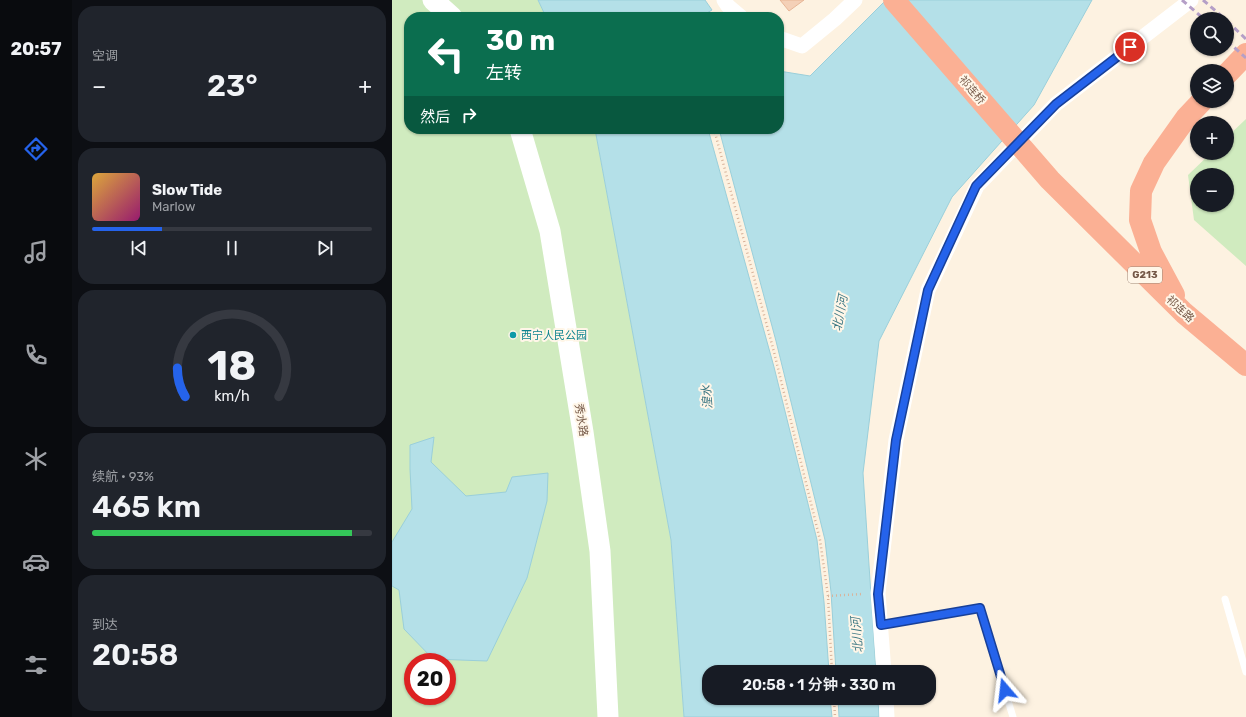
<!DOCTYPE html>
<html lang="zh">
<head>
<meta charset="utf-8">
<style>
  :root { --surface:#171b24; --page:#20242c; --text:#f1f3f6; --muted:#9ea1a6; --line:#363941; --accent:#2563eb }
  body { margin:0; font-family:Rubik,"Noto Sans SC",sans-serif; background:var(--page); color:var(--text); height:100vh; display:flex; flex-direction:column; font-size:15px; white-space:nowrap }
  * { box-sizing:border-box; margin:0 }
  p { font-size:13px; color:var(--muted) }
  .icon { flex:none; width:22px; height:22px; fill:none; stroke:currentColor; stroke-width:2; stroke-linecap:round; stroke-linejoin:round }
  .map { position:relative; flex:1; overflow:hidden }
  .panel { display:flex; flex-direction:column; gap:6px; padding:6px; background:#0d0f14; width:320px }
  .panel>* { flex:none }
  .hud { position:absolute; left:12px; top:12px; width:380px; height:122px; border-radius:16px; box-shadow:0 1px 3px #0004; background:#0b6e4f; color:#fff; overflow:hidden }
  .buttons { position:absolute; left:798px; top:12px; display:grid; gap:8px }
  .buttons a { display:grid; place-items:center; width:44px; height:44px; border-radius:50%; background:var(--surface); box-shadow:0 1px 3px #0004; font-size:20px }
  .speed { position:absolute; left:12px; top:653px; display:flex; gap:8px; font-size:20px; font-weight:700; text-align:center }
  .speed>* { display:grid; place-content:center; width:52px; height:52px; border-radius:50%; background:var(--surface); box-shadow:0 1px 3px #0004; line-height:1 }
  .speed .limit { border:6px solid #d22; background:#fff; color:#111 }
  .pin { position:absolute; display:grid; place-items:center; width:34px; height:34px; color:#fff; margin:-17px; border:2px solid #fff; border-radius:50%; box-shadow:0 1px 4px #0007 }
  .me { position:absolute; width:44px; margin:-22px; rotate:343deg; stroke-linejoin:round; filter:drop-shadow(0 0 3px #0008) }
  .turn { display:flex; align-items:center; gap:14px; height:84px; padding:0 16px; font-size:18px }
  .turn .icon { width:52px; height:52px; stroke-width:2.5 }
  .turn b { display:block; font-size:28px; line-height:34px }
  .then { display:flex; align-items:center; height:38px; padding:0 16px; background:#0003; gap:8px; font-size:15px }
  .big { font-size:30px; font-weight:600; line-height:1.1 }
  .panel .card { flex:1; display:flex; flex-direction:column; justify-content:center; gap:6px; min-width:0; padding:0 14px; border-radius:16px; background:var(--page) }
  .panel .dial { align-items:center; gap:0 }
  .dial svg { height:104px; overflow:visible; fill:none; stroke:var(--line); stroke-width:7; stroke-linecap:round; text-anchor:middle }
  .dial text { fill:var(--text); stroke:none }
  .song { display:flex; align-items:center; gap:12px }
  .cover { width:48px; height:48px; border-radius:6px; background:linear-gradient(135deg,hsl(40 70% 55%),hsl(320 70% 35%)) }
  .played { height:4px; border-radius:2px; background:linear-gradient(90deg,var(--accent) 25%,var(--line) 25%) }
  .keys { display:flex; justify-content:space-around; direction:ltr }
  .heat { display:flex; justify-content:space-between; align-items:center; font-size:22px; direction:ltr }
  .charge { height:6px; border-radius:3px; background:linear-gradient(90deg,#34c759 93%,var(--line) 0) }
  .trip { position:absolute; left:310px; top:665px; width:234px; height:40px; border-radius:16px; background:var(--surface); box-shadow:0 1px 3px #0004; font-weight:600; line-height:40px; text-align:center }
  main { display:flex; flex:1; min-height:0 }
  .tab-bar { display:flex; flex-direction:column; width:72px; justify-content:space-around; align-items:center; background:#090b0e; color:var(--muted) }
  .tab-bar .icon { width:28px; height:28px }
  .tab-bar .current { color:var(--accent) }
  .tab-bar b { font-size:18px; color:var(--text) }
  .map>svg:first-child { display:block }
</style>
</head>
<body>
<main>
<nav class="tab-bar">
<b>20:57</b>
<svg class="icon current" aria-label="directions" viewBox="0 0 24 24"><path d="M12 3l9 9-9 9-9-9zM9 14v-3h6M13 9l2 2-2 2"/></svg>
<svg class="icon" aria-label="music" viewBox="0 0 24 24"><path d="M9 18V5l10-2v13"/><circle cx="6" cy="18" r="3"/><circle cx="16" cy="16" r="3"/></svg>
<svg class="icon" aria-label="phone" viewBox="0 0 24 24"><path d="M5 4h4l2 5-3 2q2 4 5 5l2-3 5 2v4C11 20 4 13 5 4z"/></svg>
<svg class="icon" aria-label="climate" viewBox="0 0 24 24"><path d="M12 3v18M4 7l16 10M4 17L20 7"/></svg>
<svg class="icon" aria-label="car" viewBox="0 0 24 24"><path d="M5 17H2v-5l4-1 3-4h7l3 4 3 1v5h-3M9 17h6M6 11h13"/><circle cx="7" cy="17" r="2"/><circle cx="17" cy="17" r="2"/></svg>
<svg class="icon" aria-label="filters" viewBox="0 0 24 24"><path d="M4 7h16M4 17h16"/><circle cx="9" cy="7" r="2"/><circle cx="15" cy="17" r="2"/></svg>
</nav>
<section class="panel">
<div class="card"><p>空调</p>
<div class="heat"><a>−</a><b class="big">23°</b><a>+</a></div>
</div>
<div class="card">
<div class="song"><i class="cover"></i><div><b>Slow Tide</b><p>Marlow</p></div></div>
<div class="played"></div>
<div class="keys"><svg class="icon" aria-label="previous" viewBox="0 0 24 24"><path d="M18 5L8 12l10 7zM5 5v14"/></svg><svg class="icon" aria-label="pause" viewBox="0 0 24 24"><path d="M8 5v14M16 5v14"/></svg><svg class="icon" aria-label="next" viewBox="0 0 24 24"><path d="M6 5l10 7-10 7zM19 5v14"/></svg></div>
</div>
<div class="card dial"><svg viewBox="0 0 100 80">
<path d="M14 69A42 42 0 1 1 86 69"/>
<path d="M14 69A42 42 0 0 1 8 47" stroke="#2563eb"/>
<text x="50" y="56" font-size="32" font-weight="700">18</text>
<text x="50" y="72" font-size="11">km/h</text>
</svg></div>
<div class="card"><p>续航 · 93%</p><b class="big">465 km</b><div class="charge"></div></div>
<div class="card"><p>到达</p><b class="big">20:58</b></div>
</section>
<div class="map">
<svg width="854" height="717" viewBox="0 0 854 717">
  <rect width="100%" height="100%" fill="#fdf2e1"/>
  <path fill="#d0ebbf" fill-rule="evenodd" d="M0,0h146l8,17h-137v112h186l76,411 13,177h-292zM21,662h34v34h-34z
    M854,119v147l-52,-46 -6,-45 23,-22h16v-16zM805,175h30v30h-30z"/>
  <path fill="#b4e0e8" stroke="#9acfda" d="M146,0h167l7,10 -12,7h-154z
    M494,0h206l-58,105 -82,92 -73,144 -16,132 13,199h-40l-5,-80 -6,-52 -49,-199 -57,-212h60v-58l31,5z
    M203,129h113l66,238 43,173 7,62 5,70h-120v26h121l2,19h-148l-13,-177z
    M42,437l-3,25 35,34 40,-4 6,-15 36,-4 -1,28 -20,77 -40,83 -54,-2 -29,-30 -5,-39 -7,-4v-44l20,-33 -2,-40v-24z
    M446,698h40l1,19h-40z"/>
  <path fill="#f4d0b7" stroke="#e7b696" d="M388,0h24l-15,11z"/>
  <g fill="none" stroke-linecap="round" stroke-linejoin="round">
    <path stroke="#d9b39a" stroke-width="2.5" stroke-dasharray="1 3" stroke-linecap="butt" d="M285,17l6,-3 2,3
      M322,129l60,223 46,188 8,56 4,76
      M436,596l35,-2
      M442,698l1,19"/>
    <path stroke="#fff" stroke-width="7" d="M833,599l21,73
      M489,625l99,-17 33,109"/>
    <path stroke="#fff" stroke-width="15" d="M332,0l4,6 13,11
      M387,38l23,8 33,-27 20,-19
      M492,672l-6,-79 18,-153 32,-150 49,-104 79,-82 135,-104
      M494,698l1,19"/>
    <path stroke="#fff" stroke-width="21" d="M41,0l19,17
      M128,129l30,102 33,201 17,119 8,166"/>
    <path stroke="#fbb094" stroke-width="22" d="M502,0l156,180 134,133 62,52
      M835,74l19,-20
      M782,295l-23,-43 -11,-32 1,-29 13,-28 32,-45 16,-17"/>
    <path stroke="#b59fc7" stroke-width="3" stroke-dasharray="6 4" stroke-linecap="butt" d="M790,0l22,19
      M811,0l22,19
      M835,21l19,18
      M835,41l19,17"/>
  </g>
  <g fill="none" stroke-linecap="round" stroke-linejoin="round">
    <g stroke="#184099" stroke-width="10">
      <path id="route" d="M613,690l-25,-82 -99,17 -3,-31 18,-154 32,-150 48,-104 80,-82 74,-57"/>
    </g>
    <use href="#route" stroke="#2563eb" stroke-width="7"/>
  </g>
  <circle fill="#0f9aa8" stroke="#fff6e8" stroke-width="1.5" cx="121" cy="335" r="4"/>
  <g text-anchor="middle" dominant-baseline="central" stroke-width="4" stroke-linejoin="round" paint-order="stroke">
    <rect fill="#fff6e8" stroke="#9e8777" stroke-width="1" x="736" y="267" width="34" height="16" rx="3"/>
    <g font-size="10" font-weight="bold" fill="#755847">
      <text x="753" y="275">G213</text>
    </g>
    <g font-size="11" fill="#755847" stroke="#fff6e8">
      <text transform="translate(580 90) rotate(49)">祁连桥</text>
      <text transform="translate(788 309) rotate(43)">祁连路</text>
      <text transform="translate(189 420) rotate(81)">秀水路</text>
    </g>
    <g font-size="11" fill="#0d838f" stroke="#fff6e8" text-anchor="start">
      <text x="129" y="335">西宁人民公园</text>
    </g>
    <g font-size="12" font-style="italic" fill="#3c7783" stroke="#fff6e8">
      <text transform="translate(448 313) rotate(-79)">北川河</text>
      <text transform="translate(315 397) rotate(-95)">湟水</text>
      <text transform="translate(465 635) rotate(-95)">北川河</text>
    </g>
  </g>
</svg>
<div class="buttons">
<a><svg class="icon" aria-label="search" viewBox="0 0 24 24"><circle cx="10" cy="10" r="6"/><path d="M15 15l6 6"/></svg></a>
<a><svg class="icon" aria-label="layers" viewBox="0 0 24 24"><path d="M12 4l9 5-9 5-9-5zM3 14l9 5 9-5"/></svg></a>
<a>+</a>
<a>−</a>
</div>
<div class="speed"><div class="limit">20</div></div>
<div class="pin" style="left:738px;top:47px;background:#d93025"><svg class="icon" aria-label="arrive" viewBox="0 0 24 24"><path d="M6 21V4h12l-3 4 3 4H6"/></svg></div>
<svg class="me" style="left:613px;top:690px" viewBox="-20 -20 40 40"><path d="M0-17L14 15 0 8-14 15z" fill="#2563eb" stroke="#fff" stroke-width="4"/></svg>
<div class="trip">20:58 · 1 分钟 · 330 m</div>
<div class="hud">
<div class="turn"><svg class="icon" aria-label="left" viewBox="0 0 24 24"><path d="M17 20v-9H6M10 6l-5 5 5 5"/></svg><div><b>30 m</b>左转</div></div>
<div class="then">然后<svg class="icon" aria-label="right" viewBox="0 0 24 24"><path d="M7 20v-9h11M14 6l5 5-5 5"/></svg></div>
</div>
</div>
</main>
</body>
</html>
